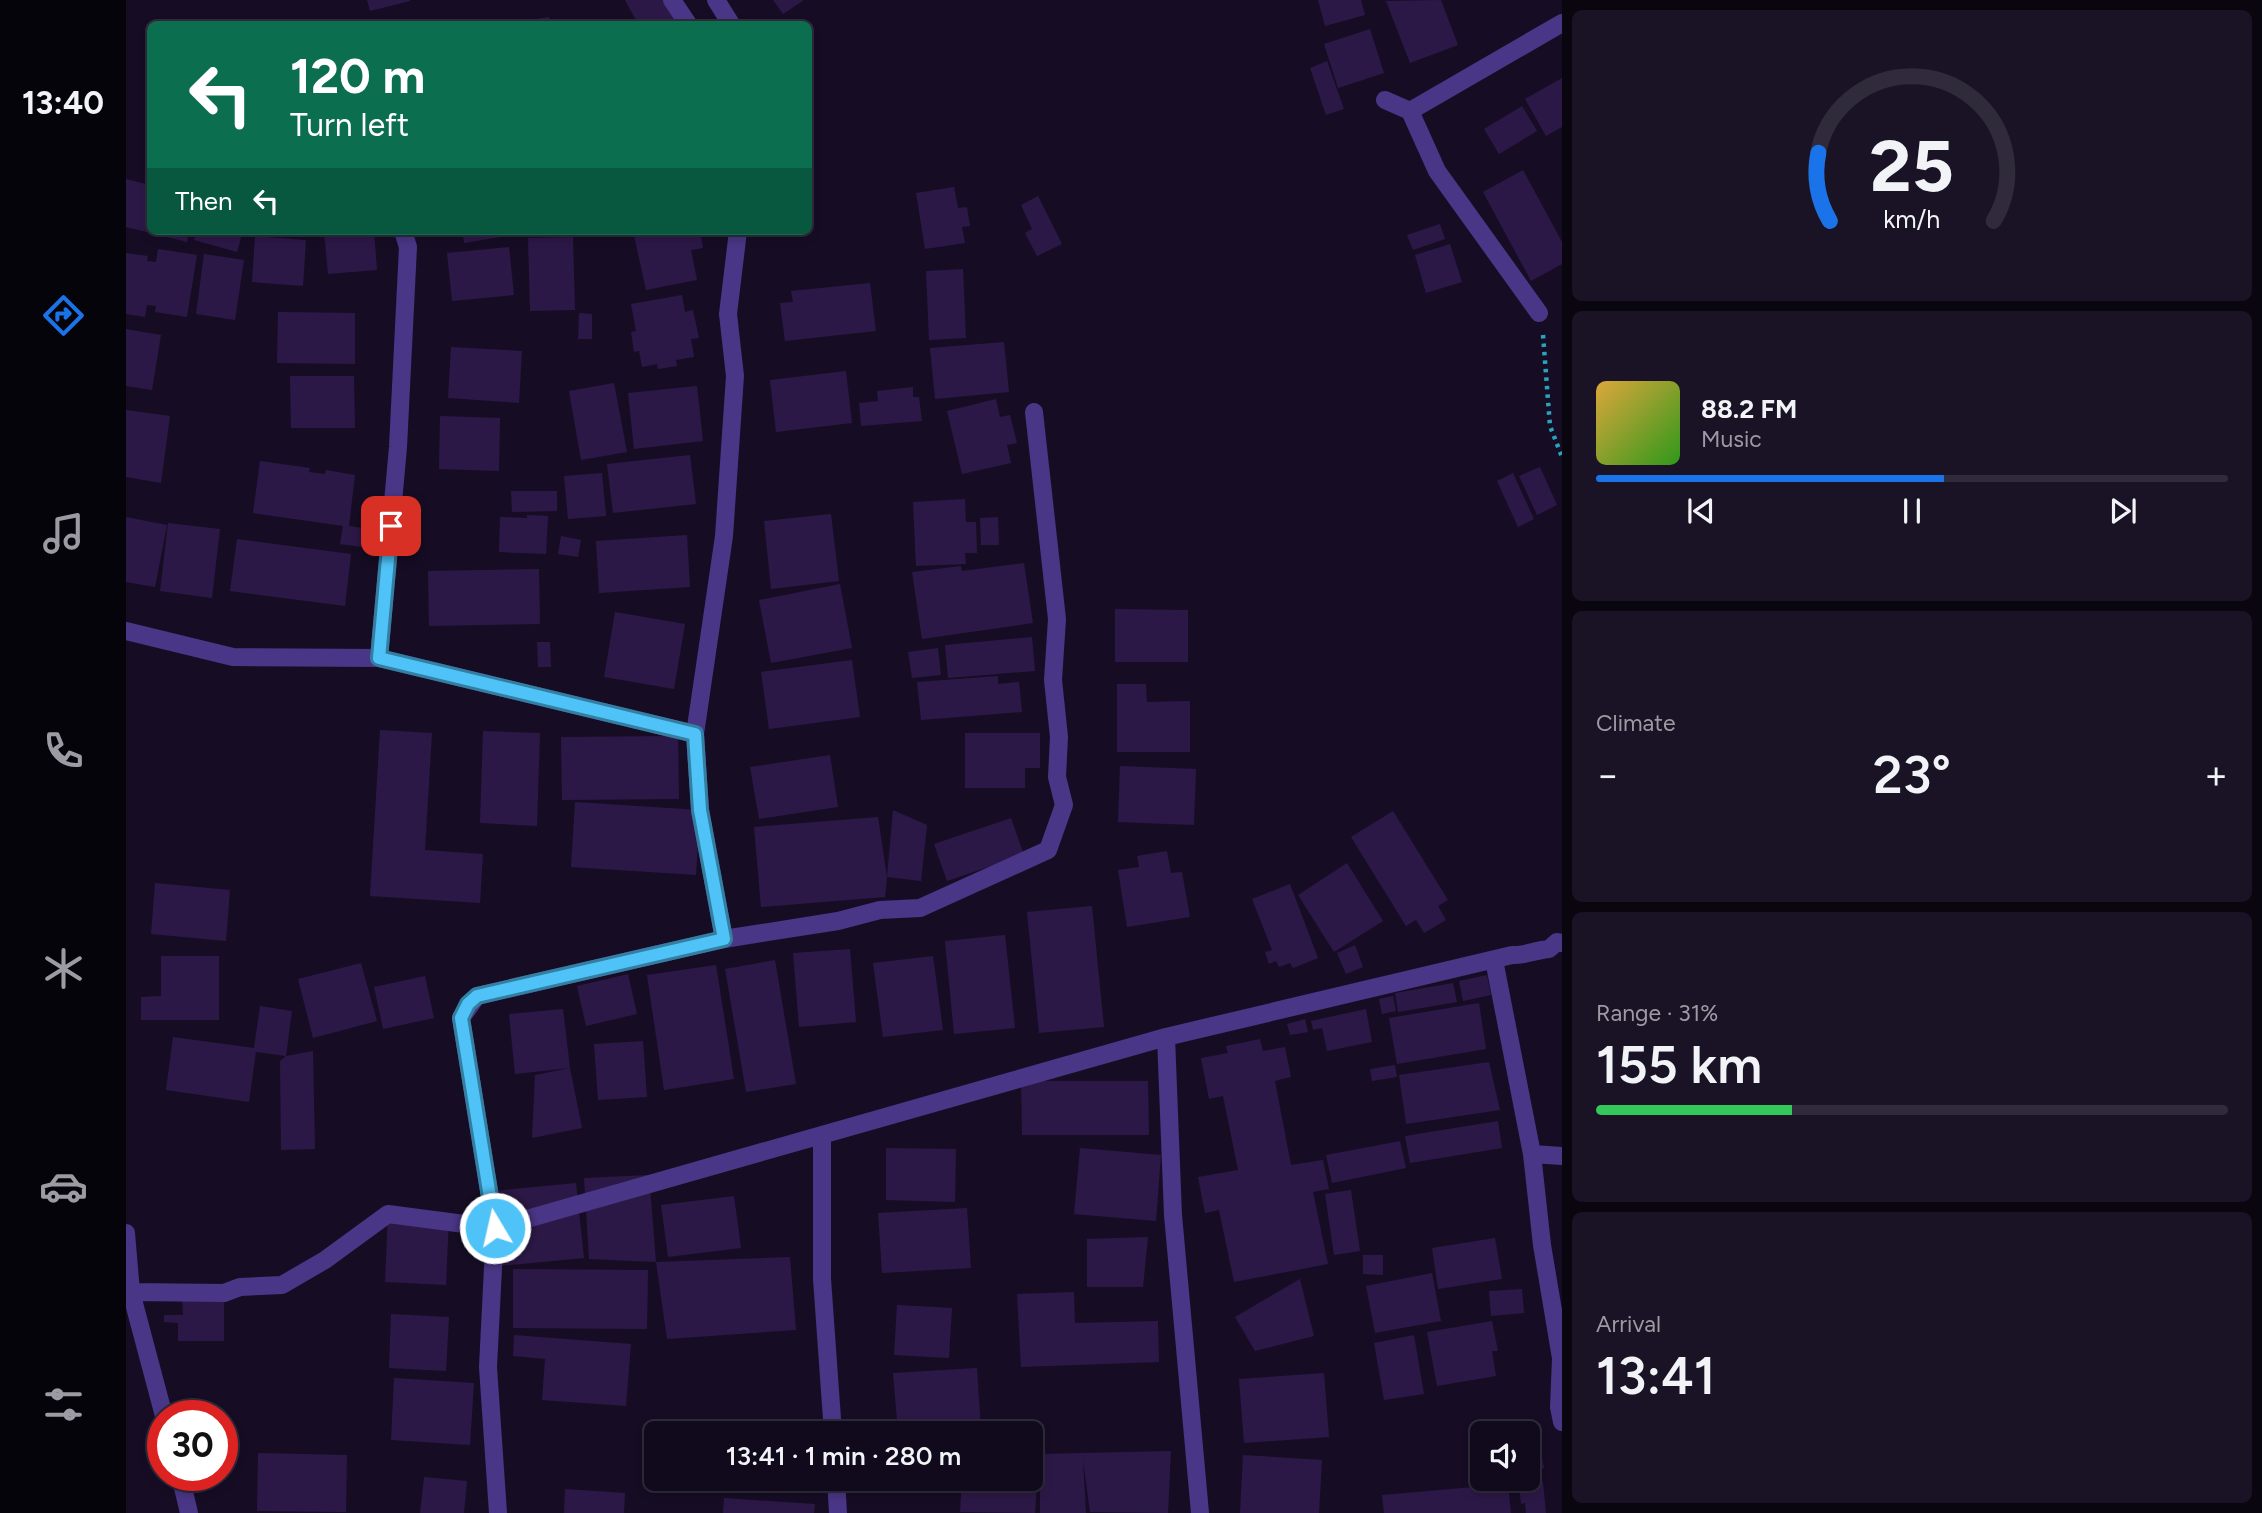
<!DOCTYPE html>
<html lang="en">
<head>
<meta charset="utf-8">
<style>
  :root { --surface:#100a1c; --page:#191325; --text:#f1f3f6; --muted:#9c9aa3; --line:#302b3b; --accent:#1a73e8 }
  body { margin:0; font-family:Figtree,sans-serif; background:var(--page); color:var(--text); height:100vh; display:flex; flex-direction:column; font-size:26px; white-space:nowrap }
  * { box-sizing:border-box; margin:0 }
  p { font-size:23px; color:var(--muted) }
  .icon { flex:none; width:38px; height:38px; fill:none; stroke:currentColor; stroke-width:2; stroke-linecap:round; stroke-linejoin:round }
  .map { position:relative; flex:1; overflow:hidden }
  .sheet { display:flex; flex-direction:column; gap:10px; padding:10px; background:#09060f; width:700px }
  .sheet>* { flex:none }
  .hud { position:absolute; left:21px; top:21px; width:665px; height:214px; border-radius:10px; box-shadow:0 4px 10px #0003,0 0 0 2px var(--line); background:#0b6e4f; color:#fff; overflow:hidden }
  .buttons { position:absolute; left:1344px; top:1421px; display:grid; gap:14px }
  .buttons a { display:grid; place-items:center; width:70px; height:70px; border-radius:10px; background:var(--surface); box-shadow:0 4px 10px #0003,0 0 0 2px var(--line); font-size:35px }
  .speed { position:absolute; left:21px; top:1400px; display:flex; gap:14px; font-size:35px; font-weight:700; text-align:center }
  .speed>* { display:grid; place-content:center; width:91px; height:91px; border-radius:50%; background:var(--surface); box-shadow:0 4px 10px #0003,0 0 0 2px var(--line); line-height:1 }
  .speed .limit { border:10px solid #d22; background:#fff; color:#111 }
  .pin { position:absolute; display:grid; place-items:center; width:60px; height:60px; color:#fff; margin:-30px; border-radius:14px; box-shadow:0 4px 10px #0006 }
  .me { position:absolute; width:77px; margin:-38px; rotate:351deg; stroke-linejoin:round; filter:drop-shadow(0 0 5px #0008) }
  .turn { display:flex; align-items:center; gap:24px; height:147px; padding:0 28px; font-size:32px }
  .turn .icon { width:91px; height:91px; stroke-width:2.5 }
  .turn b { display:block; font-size:49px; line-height:60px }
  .then { display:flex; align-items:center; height:66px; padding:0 28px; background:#0003; gap:14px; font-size:26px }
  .big { font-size:52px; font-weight:600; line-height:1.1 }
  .sheet .widget { flex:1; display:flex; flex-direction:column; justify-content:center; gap:10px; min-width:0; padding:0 24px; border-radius:10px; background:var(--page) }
  .sheet .dial { align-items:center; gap:0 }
  .dial svg { height:182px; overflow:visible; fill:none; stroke:var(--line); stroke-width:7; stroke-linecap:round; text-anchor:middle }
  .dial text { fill:var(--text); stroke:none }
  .song { display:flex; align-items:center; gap:21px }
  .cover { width:84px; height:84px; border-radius:10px; background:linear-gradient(135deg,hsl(40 70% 55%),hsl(110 70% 35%)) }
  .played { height:7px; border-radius:4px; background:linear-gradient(90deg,var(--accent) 55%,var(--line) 55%) }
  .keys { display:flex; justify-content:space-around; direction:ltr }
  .heat { display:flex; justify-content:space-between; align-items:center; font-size:38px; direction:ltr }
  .charge { height:10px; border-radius:5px; background:linear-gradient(90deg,#34c759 31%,var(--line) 0) }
  .trip { position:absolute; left:518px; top:1421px; width:399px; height:70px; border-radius:10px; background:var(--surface); box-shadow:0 4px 10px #0003,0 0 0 2px var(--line); font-weight:600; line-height:70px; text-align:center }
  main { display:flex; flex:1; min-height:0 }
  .dock { display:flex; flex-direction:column; width:126px; justify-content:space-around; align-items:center; background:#06040b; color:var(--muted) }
  .dock .icon { width:49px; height:49px }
  .dock .active { color:var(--accent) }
  .dock b { font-size:32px; color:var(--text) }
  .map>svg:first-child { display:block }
</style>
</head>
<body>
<main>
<nav class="dock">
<b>13:40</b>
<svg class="icon active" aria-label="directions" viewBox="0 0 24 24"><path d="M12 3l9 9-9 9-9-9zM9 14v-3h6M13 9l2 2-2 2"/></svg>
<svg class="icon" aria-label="music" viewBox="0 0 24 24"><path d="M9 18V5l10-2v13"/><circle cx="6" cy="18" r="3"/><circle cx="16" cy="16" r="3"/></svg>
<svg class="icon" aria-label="phone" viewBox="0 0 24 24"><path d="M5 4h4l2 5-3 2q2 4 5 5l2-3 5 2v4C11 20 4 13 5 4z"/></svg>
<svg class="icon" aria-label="climate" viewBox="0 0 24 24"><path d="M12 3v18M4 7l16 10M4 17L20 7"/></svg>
<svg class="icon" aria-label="car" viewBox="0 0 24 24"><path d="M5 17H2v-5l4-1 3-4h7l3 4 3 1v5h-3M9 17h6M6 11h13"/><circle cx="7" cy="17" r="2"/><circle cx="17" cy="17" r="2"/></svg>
<svg class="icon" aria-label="filters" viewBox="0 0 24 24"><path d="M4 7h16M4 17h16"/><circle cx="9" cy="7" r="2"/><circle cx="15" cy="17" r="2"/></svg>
</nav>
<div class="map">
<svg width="1436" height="1513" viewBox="0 0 1436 1513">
  <rect width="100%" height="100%" fill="#160d25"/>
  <path fill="#2c1847" d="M241,0h43v1l-40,10z
    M499,0h56l14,24h-57z
    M647,0h31l-21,14z
    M1192,0h43l4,15 -40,11z
    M1315,0l17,45 -48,18 -24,-62z
    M423,17l1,7h-38v-1z
    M1244,29l14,44 -46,15 -14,-44z
    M1201,61l17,48 -18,6 -16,-47z
    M1436,78v49l-16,9 -21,-37z
    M1396,106l15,25 -38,23 -15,-25z
    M1397,170l39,72v22l-31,17 -48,-89z
    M0,179l24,6v46h39l-2,11 -61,-15z
    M828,187l4,21 9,-1 3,19 -8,1 3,16 -40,6 -9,-56z
    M912,196l24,48 -25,12 -12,-23 7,-4 -11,-24z
    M1314,224l5,15 -32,11 -6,-15z
    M71,231h46l-6,21 -43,-12z
    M198,231h50l3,39 -49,4z
    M336,231h50l1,4 -49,8z
    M507,231h67l3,17 -12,2 6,30 -51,10z
    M129,236l51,4 -3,46 -51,-4z
    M447,237l2,73 -45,1 -2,-73z
    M1324,244l12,38 -36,11 -11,-38z
    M383,247l5,48 -62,6 -5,-48z
    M32,249l39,6 -10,62 -32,-5 1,-6 -9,-1 -2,12 -19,-3v-61l22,3 -1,5 9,1z
    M78,254l40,6 -9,60 -39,-6z
    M837,269l3,69 -37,2 -3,-69z
    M744,283l6,48 -91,10 -5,-38 13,-1 -2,-11z
    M556,295l3,17 8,-2 6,28 -8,1 3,18 -18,3 1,6 -19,3 -1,-5 -15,3 -3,-16 -5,1 -3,-20 5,-1 -5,-27z
    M152,312l77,1v51l-78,-1z
    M453,313l13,1v25h-14z
    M0,329l35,6 -9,55 -26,-4z
    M878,342l5,50 -74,7 -5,-51z
    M325,347l71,4 -3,52 -71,-5z
    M720,371l6,52 -76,9 -6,-52z
    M164,376h64l1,52h-64z
    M488,383l13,69 -46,8 -12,-69z
    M571,386l6,55 -69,8 -6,-56z
    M787,387v10h6l3,24 -61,5 -2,-23 19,-2 -1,-10z
    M870,399l4,18 10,-2 7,28 -10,2 4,18 -49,11 -15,-63z
    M0,410l44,6 -9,67 -35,-6z
    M314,416l60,2 -1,53 -60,-2z
    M564,455l6,49 -83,9 -6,-49z
    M134,461l50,7 -1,4 16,2 1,-4 29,5 -6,51 22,3 -3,19 -28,-4 3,-18 -90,-13z
    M1414,467l17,38 -20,10 -18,-39z
    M476,473l4,43 -38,3 -4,-43z
    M1387,473l21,46 -16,8 -21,-46z
    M385,491h46v20l-45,1z
    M839,499l1,23h10l1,31h-12l1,11 -50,2 -3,-64z
    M705,514l8,67 -68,8 -7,-68z
    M401,515l21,1 -2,38 -47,-2 1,-35 27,1z
    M0,517l41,8 -12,62 -29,-5z
    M872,517l1,28h-18l-1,-27z
    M42,523l52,6 -8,69 -52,-7z
    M561,535l3,52 -91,6 -3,-52z
    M435,536l20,4 -3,17 -20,-3z
    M111,539l114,15 -6,52 -115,-15z
    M898,563l9,60 -111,16 -10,-67 49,-6 1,5z
    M413,569l1,55 -111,2 -1,-55z
    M714,584l12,64 -81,15 -12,-63z
    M989,609l73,1v52h-73z
    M489,612l70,12 -11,65 -70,-12z
    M906,637l3,34 -87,7 -3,-33z
    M411,642h13l1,25h-13z
    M812,648l3,27 -29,3 -4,-26z
    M726,660l8,57 -91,12 -8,-57z
    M872,676v8l21,-2 3,30 -101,8 -4,-38z
    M991,684h29l1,18 43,-1v51h-73z
    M254,730l52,3 -7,117 58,4 -3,49 -110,-7z
    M357,731l57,2 -3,93 -57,-3z
    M839,733h75v35h-15v20h-60z
    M552,736l1,63 -117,1 -1,-63z
    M704,755l8,52 -79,12 -9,-52z
    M994,766l76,3 -2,56 -76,-3z
    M449,802l125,8 -4,65 -125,-8z
    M767,810l34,15 -6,56 -34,-4 -2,20 -124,10 -7,-80 124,-10 9,60z
    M1267,811l55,89 -10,6 8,14 -22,13 -8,-13 -10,6 -55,-89z
    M885,818l13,37 -77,26 -13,-37z
    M1041,851l4,22 11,-1 8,45 -63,10 -9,-57 21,-3 -2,-11z
    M1221,863l36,58 -49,31 -36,-57z
    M29,883l75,7 -4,51 -75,-7z
    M1164,884l28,74 -25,10 -3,-5 -11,4 -3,-6 -7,3 -4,-12 7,-2 -20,-51z
    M966,906l12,121 -65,6 -12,-121z
    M879,935l10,93 -61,6 -9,-93z
    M1229,945l8,22 -17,7 -9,-21z
    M724,949l6,73 -57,5 -6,-74z
    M35,956h58v64h-78v-23l20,-1z
    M807,956l10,74 -60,7 -10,-74z
    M649,960l21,124 -50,8 -21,-123z
    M235,963l16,58 -64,17 -15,-59z
    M590,965l18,114 -70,11 -17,-115z
    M502,974l9,40 -51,12 -9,-40z
    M1361,975l4,20 -28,6 -4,-20z
    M299,976l9,42 -51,11 -9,-42z
    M1327,983l4,19 -59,10 -3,-19z
    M1267,996l3,15 -14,3 -3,-15z
    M1353,1003l7,46 -89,15 -8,-46z
    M134,1006l32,5 -6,45 -30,-4 -7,50 -83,-12 7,-53 81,11z
    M437,1009l7,59 12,60 -50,10 3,-63 35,-7 -55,6 -6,-60z
    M1240,1009l6,33 -45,9 -5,-23 -9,2 -2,-9z
    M1179,1019l3,13 -18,3 -3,-11z
    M1134,1039l3,12 22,-4 6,30 -16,4 16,84 32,-5 6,29 -16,3 15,72 -94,18 -15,-72 -14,3 -7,-36 40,-7 -15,-74 -14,3 -8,-41 27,-5 -2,-7z
    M517,1041l4,56 -49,3 -4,-56z
    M187,1051l2,98 -34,1 -1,-89 6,-5z
    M1363,1062l11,48 -94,14 -7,-49z
    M1269,1065l2,12 -25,4 -2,-12z
    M895,1081h127l1,54h-127z
    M1372,1121l4,27 -92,15 -5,-27z
    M1274,1141l6,27 -74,15 -6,-28z
    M760,1148l70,1 -1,53 -69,-2z
    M954,1148l81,7 -5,66 -82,-7z
    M523,1175l7,87 -67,-3 -5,-81z
    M450,1183l8,75 -84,8 -7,-75z
    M1225,1190l9,61 -26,4 -9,-61z
    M608,1196l7,52 -73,9 -7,-52z
    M841,1208l4,60 -89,5 -4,-60z
    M262,1214l61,3 -3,68 -61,-3z
    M1022,1237l-5,50h-56v-48z
    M1369,1238l7,41 -64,10 -6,-41z
    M1237,1255h20v20l-20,-1z
    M664,1257l6,73 -129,9 -11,-77z
    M387,1269l135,1 -1,59 -134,-1z
    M1306,1273l9,48 -66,12 -9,-47z
    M1174,1279l14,57 -59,15 -20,-34z
    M1396,1289l2,24 -33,3 -2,-25z
    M948,1292l1,31 83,-2 1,41 -138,5 -4,-73z
    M56,1293h42v48h-46v-18l-14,-1v-7h19z
    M771,1305l55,3 -3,50 -55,-3z
    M265,1314l58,3 -3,54 -57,-3z
    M1366,1321l6,30h-6l4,25 -59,10 -10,-54z
    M388,1335l117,9 -5,62 -84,-6 3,-41 -32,-3z
    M1288,1335l10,59 -40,6 -10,-57z
    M851,1368l4,62 -83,3 -5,-60z
    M1198,1373l5,64 -85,6 -5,-64z
    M268,1378l80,5 -4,62 -79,-5z
    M601,1422l77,1v10h-77z
    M1413,1444l5,24 -16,3v-25z
    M1045,1451l-3,62 -78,-1 -7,-52 3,53h-46v-59z
    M132,1453l89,2 -1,57 -89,-1z
    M1117,1455l79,5 -3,53h-79z
    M905,1464h7l-3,49 -75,-1 2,-33h69z
    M298,1477l43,4 -3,32h-44z
    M600,1479h78v12l-78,-1z
    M1417,1482l3,31h-20l-1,-10 -4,1 -2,-20z
    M1382,1484l3,29h-127l-2,-18z
    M439,1489l60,4 -1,20h-60z
    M598,1498l91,6 -1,9h-91z"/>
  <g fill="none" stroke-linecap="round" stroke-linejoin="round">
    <path stroke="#28a5bc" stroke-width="4.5" stroke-dasharray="3.5 5" stroke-linecap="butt" d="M1417,335l7,91 12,31"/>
    <path stroke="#4a3686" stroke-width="18" d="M546,0l16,24
      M590,0l15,24
      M1259,100l25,11 27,60 102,142
      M1284,111l152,-88
      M0,631l107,26 146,1 316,76
      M253,658l19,-211 10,-200 -5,-16
      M598,939l-24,-129 -5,-76 29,-198 11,-160 -7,-62 10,-83
      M1368,960l38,194 10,91 19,113 -2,49 3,15
      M1040,1037l7,178 27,298
      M696,1135v144l11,154
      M1406,1154l30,2
      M0,1233l5,59 33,124
      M5,1292l93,1 16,-6 42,-2 43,-25 63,-46 107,14 671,-191 346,-82c12,1 24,-5 37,-6l8,-7 5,1
      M54,1475l9,38
      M710,1479l2,34
      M372,1513l-10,-146 7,-139 -34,-210 16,-22 247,-57 114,-18 42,-11 40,-2 128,-58 16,-45 -7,-28 2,-40 -6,-57 4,-61 -23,-207"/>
  </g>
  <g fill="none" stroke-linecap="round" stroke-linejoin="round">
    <g stroke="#337fa1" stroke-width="18">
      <path id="route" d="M265,526l-12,132 316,76 5,76 24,129 -247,57 -9,8 -7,14 34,210"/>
    </g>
    <use href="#route" stroke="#4fc3f7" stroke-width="12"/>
  </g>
</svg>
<div class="buttons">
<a><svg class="icon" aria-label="sound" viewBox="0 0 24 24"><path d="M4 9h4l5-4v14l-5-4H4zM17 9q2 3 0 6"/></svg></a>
</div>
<div class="speed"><div class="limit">30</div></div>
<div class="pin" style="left:265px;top:526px;background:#d93025"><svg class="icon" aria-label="arrive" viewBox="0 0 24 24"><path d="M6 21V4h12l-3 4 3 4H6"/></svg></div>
<svg class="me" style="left:369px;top:1228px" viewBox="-20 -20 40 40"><circle r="17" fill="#4fc3f7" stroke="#fff" stroke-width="3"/><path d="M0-11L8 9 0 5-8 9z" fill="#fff"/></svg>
<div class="trip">13:41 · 1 min · 280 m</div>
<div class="hud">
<div class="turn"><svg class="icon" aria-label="left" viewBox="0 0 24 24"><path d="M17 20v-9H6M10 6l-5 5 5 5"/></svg><div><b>120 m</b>Turn left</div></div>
<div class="then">Then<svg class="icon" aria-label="left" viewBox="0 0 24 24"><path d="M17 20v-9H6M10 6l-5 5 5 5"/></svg></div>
</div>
</div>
<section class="sheet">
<div class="widget dial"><svg viewBox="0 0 100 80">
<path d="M14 69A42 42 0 1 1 86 69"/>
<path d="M14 69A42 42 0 0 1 9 39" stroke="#1a73e8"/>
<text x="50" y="56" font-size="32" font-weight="700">25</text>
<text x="50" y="72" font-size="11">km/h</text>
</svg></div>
<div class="widget">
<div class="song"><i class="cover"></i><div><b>88.2 FM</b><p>Music</p></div></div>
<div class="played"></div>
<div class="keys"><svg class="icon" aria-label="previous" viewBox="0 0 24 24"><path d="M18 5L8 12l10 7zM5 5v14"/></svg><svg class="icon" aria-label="pause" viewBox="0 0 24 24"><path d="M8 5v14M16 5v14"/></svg><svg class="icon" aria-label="next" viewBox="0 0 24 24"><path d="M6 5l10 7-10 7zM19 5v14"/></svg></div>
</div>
<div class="widget"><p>Climate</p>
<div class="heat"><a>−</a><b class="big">23°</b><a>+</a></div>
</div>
<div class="widget"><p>Range · 31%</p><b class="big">155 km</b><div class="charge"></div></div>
<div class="widget"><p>Arrival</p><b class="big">13:41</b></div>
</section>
</main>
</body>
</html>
